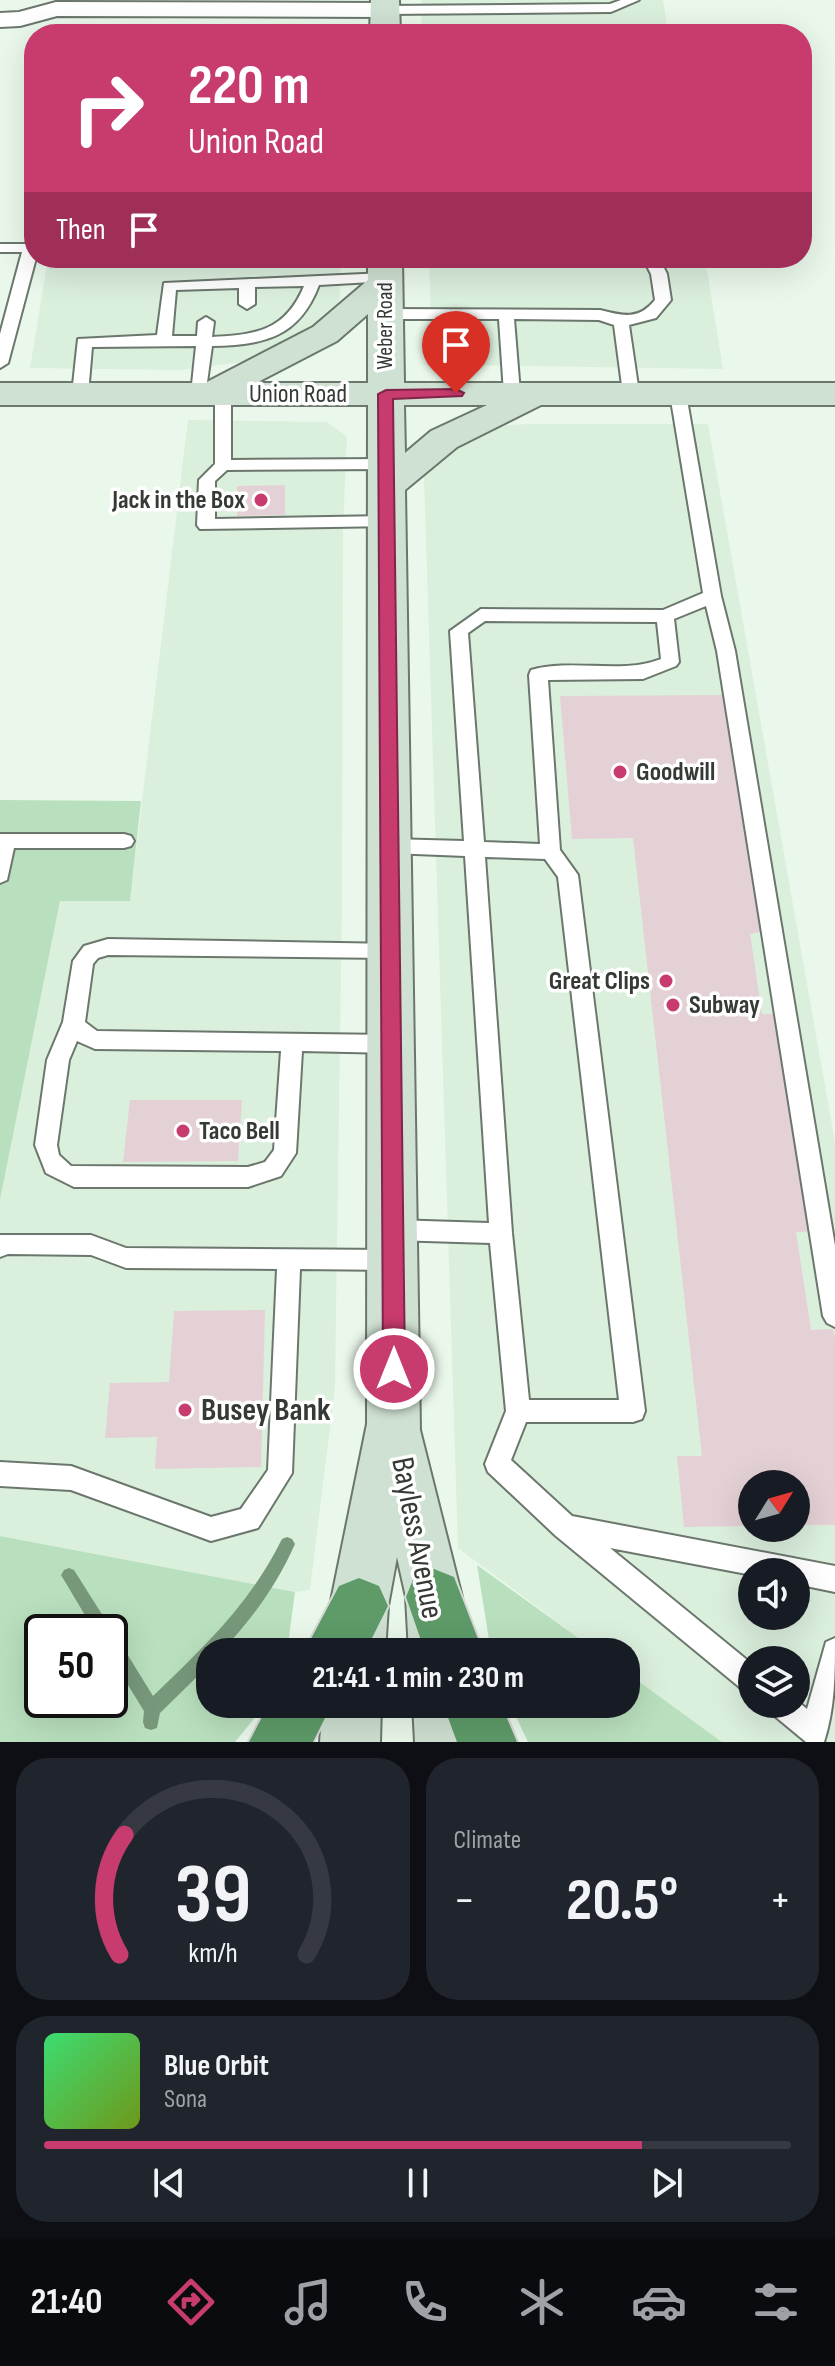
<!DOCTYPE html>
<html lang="en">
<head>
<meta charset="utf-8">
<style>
  :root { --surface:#171b24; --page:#20242c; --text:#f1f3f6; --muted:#9ea1a6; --line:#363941; --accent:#c73b6e }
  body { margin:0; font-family:"Sofia Sans Condensed",sans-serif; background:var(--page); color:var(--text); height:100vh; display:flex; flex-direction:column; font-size:30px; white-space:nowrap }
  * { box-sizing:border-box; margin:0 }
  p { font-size:26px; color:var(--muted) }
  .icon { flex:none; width:44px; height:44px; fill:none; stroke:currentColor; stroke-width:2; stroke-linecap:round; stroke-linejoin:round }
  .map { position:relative; height:1742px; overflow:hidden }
  .panel { display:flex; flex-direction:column; gap:16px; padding:16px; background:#0d0f14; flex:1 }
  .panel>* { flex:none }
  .top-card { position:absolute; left:24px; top:24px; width:788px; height:244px; border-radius:32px; box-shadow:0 8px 32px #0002; background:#c73b6e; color:#fff; overflow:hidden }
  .needle { width:52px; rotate:53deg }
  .controls { position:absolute; left:738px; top:1470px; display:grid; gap:16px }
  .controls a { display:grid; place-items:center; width:72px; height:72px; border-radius:50%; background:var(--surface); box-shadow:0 8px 32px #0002; font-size:40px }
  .speed { position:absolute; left:24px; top:1614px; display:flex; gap:16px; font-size:40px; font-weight:700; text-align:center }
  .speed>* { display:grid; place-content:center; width:104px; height:104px; border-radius:50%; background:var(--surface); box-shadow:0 8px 32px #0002; line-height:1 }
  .speed .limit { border:4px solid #111; border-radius:12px; background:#fff; color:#111 }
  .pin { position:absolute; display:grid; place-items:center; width:68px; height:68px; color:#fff; margin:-82px -34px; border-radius:50% 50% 50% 0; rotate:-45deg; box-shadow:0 0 8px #0007 }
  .pin .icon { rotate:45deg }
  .me { position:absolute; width:88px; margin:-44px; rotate:0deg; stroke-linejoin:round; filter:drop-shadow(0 0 6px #0008) }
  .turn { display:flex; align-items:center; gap:28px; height:168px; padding:0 32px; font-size:36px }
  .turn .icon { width:104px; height:104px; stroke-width:2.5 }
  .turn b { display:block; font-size:56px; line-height:68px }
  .then { display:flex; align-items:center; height:76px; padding:0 32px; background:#0003; gap:16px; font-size:30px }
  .big { font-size:60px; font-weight:700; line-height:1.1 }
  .panel .widget { flex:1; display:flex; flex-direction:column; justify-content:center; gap:12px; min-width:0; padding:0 28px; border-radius:32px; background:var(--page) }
  .panel .dial { align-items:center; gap:0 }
  .dial svg { height:208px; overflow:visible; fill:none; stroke:var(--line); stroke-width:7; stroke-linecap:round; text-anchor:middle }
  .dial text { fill:var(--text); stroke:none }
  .song { display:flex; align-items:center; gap:24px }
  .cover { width:96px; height:96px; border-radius:12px; background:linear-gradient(135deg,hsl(140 70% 55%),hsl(80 70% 35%)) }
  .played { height:8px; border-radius:4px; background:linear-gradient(90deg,var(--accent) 80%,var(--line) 80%) }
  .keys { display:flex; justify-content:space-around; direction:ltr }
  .heat { display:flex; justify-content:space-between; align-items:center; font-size:44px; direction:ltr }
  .panel .tiles { flex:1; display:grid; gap:16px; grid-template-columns:1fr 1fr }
  .widget:last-child { grid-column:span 2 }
  .trip { position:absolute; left:196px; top:1638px; width:444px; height:80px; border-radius:32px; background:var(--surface); box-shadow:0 8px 32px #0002; font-weight:700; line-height:80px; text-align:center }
  .menu { display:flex; height:128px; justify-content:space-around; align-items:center; background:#090b0e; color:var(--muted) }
  .menu .icon { width:56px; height:56px }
  .menu .selected { color:var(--accent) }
  .menu b { font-size:36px; color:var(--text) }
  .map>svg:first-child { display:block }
</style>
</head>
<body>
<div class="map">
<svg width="835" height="1742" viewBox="0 0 835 1742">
  <rect width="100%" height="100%" fill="#eaf8eb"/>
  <path fill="#dbefdd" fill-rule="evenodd" d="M421,0h242l5,34h-246z
    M48,258h293l-1,41 -12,18 -54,37 -30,8 -64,8 -150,-2z
    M429,258h276l18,111 -265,-4 -15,-6 -11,-9z
    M188,420l139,2 20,15 -4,93 -1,370 -7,486 -25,204 -15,2 -295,-56v-336l60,-299 70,-1z
    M528,424h180l127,718v600h-113l-96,-70v-20h-28l-140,-104 -34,-1071 11,-20 63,-31zM752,1484h44v44h-44zM752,1572h44v44h-44zM752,1660h44v44h-44z"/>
  <path fill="#b9e0be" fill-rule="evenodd" d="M0,800l141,1 -11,100h-70l-60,299z
    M0,1536l295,56 -8,60h-77v52h56l-31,38h-235zM42,1632h68v68h-68z
    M477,1565l121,87h-107z
    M626,1672l96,70h-194l-18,-38h116z"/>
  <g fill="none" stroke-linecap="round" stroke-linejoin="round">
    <path fill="#78987c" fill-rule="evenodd" d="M287,1537l5,2 3,5c-18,41 -43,75 -74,108h-11v12l-50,49 -3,15 -6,2 -6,-2 -2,-6 1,-11 -34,-55v-24h-15l-31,-52 -3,-5 3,-5 5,-2 5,2 36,57 1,8 5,1 37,60c51,-49 97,-92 129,-157z"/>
  </g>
  <path fill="#e4d1d5" d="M802,113h1l7,30h-8z
    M285,485v30l-48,1v-30z
    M728,695l38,236 -16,3 12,80h20l36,217 -22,1 15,98 22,-1 2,10v186h-39v-41h-44v42l-68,1 -7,-71h25l-69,-618 -61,1 -12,-143z
    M130,1100h112l-4,61 -115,1z
    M265,1310l-4,157 -106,2 2,-32 -52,1 5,-55 59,-1 5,-71z"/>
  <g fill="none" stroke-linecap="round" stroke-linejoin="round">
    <g stroke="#6b776c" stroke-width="4">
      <path id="lane" d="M621,0h18l-28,12 -226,2 -7,-4 7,-4 225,-2z
        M0,244h34l2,14 -28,105 -8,5v-34l22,-82h-22z
        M643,258h16l8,16 4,26 -15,18 -27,7 10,68 -8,5 -8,-5 -9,-68 -15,-5 -85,-1 6,74 -8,5 -8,-5 -5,-74h-114l-8,-5 8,-5 215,1c23,6 39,10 55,-10l-4,-26z
        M385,273l5,2v6l-71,4c-20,53 -56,60 -107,61l-7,51 -6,2 -8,-5 5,-48 -104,1 -4,47 -8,5 -8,-5 6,-55 79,-4 7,-52zM304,286c-18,44 -47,49 -92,51l2,-15 -8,-5 -8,5 -1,14h-25l4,-46 63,-2v16l8,5 8,-5v-17z
        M223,389l8,5v66l156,-1 8,5 -8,5 -160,1 -12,11v38l172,-3 6,2 3,4 -3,4 -193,3 -3,-4 2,-45 16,-16v-70z
        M678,389l8,5 35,202 14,55 100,595v81l-8,-4 -4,-7 -106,-665 -11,-45 -32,13 5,43 -3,4 -33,13 -95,1 12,170 18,25 67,536 -3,8 -9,3h-107l-15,38 61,56 263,50v26l-39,-8v-12h-44v3l-142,-27 142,116v30l-9,-4 -187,-154 -68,-64 -3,-8 21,-53 -16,-168 -97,-3 -8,-3 -3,-7 3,-7 8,-3 96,3 -24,-367 -75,-3 -7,-2 -3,-5 3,-5 7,-2 74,2 -14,-210 31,-22 182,1 40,-17 -33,-199zM485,621l172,1 4,37c-42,16 -87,-1 -130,11l-2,5 11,169 -56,-2 -16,-209zM485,857l60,2 13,18 61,523h-90l-17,-167z
        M0,834h124l7,2 3,5 -3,5 -7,2h-110l-7,32 -7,3z
        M108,939l288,5 3,6 -3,6 -7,2 -281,-3 -10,3 -5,6 -8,58 12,9 295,4 8,3 3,6 -3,6 -8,3 -90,-2 -6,102 -15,23 -33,11h-174l-28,-14 -11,-28 12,-85 16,-38 10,-61 11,-15zM77,1041l18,8 186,2 -7,99 -9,12 -17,5 -177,-1 -12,-11 -2,-10 12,-85z
        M0,1235h91l35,13 268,2 8,3 4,7 -4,7 -8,3 -94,-1 -8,204 -34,55 -47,13 -140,-51 -71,-4v-24l71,4 140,51 30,-8 27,-39 9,-201 -151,-1 -35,-13 -83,-1 -8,3z
        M835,1638c0,36 0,70 -11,104h-18l-35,-29 -4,-9h29v-4l11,9 19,-67z"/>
    </g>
    <g stroke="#6b776c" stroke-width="4">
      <path id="street" d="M56,2l329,1 9,2 3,5 -3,5 -9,2 -328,-1 -37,10 -20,1v-14l19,-1z"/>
    </g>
    <g stroke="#6b776c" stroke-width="4">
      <path id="secondary" d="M371,0h28l1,34h-30z
        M368,258h34l2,125h431v22h-294l-84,42 -52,43 15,940 42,167 5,55h-58l-3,-55 -9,-40 -9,49 -3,46h-58l3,-46 37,-182 1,-1019h-368v-22h205l108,-56 55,-47zM368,314v69h-112l81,-42zM404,405h83l-56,26 -26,22z
        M323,1704h58l-1,38h-60z
        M413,1704h58l4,38h-60z"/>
    </g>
    <g stroke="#d7d8d7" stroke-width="4">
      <path id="highway" d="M434,1569l20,8 29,75h-58l-19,-55 8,-20z
        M359,1578l20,8 9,20 -23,46h-61l35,-66z
        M269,1704h63l-19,38h-64z
        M443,1704h58l16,38h-60z"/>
    </g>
    <use href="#lane" fill="#fff" fill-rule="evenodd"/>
    <use href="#street" fill="#fff" fill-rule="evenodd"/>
    <use href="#secondary" fill="#cfe1d2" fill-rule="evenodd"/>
    <use href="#highway" fill="#5e9b69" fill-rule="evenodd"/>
  </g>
  <path fill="#c73b6e" stroke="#812648" stroke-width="2" d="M456,389l8,4 -2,3 -69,3 12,970 -4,7 -7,3 -8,-3 -3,-7 -5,-975 8,-4z"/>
  <g fill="#c73b6e" stroke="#fff" stroke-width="3">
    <circle cx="261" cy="500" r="8"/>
    <circle cx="620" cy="772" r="8"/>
    <circle cx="666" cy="981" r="8"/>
    <circle cx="673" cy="1005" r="8"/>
    <circle cx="183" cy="1131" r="8"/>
    <circle cx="185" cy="1410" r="8"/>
  </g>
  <g text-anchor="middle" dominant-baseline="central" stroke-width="7" stroke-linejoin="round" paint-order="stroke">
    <g font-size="22" fill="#353a35" stroke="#fff">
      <text transform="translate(385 326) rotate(-90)">Weber Road</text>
    </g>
    <g font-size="26" fill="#353a35" stroke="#fff">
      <text x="298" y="394">Union Road</text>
    </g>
    <g font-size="26" font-weight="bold" fill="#353a35" stroke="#fff" text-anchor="start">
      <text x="245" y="500" text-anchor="end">Jack in the Box</text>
      <text x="636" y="772">Goodwill</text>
      <text x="650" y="981" text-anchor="end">Great Clips</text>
      <text x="689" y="1005">Subway</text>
      <text x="199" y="1131">Taco Bell</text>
    </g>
    <g font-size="32" font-weight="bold" fill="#353a35" stroke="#fff" text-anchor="start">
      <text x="201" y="1410">Busey Bank</text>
    </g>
    <g font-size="32" fill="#353a35" stroke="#fff">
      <text transform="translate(417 1538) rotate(79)">Bayless Avenue</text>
    </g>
  </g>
</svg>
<div class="controls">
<a><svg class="needle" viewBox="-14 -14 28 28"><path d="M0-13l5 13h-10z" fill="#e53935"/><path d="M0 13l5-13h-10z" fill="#9ea1a6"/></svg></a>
<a><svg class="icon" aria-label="sound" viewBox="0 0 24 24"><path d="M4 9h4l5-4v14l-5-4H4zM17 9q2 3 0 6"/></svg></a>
<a><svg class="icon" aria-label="layers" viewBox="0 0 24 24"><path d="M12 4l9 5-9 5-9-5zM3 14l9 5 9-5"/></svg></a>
</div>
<div class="speed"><div class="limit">50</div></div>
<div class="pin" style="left:456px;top:393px;background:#d93025"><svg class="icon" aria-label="arrive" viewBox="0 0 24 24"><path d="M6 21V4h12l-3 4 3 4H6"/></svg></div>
<svg class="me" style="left:394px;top:1369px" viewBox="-20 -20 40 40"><circle r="17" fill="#c73b6e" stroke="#fff" stroke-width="3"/><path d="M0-11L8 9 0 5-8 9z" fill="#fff"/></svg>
<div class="trip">21:41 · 1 min · 230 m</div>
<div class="top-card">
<div class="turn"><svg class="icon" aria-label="right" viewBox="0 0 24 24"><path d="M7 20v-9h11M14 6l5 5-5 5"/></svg><div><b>220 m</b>Union Road</div></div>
<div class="then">Then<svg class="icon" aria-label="arrive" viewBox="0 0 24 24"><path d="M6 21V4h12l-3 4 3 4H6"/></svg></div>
</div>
</div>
<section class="panel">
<div class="tiles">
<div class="widget dial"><svg viewBox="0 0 100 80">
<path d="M14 69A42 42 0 1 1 86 69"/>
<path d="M14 69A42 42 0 0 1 16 23" stroke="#c73b6e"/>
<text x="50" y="56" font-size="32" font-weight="700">39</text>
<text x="50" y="72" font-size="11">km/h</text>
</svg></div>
<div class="widget"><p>Climate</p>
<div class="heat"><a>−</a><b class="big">20.5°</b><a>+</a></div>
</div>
<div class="widget">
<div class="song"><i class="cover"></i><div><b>Blue Orbit</b><p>Sona</p></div></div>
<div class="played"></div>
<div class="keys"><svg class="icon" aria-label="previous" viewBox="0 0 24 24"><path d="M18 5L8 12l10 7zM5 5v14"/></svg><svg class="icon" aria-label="pause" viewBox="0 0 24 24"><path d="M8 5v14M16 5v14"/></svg><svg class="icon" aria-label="next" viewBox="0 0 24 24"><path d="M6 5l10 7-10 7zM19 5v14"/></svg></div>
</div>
</div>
</section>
<nav class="menu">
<b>21:40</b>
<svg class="icon selected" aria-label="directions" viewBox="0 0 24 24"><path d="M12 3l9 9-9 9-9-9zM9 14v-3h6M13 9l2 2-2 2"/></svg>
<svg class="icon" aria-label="music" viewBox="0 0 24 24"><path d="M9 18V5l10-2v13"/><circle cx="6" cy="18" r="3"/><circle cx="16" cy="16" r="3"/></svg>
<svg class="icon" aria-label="phone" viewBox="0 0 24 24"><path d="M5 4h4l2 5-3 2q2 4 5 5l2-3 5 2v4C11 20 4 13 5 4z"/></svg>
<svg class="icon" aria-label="climate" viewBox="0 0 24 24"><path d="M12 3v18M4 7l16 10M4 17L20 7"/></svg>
<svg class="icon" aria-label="car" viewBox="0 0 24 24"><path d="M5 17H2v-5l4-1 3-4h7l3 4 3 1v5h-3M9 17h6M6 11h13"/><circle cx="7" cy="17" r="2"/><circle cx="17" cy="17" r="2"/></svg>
<svg class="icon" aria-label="filters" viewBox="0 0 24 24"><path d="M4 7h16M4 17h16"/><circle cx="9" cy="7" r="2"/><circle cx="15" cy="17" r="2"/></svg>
</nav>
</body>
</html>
